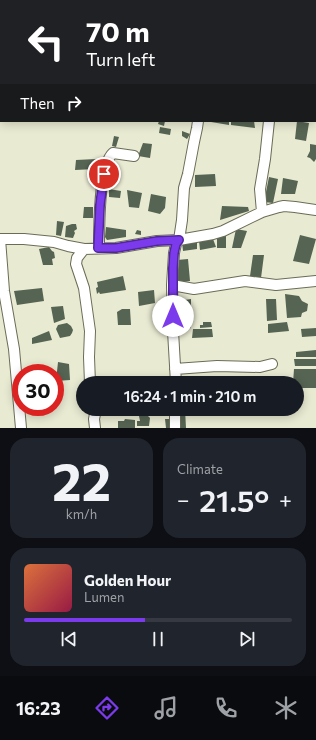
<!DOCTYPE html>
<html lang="en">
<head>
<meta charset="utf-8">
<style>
  :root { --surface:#171b24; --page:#20242c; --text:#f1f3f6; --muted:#9ea1a6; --line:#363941; --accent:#7c3aed }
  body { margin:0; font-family:Commissioner,sans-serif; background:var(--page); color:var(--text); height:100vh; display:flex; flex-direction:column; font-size:15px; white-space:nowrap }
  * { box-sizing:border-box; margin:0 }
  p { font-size:13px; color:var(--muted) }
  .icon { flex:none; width:22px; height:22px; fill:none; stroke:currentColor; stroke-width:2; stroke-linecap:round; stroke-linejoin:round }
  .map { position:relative; height:428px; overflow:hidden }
  .panel { display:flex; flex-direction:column; gap:10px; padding:10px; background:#0d0f14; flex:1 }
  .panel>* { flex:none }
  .banner { position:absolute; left:0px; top:0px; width:316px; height:122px; box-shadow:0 2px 10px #0003; background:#202124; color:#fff; overflow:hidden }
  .speed { position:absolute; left:12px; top:364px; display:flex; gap:8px; font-size:20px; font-weight:700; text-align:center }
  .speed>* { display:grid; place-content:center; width:52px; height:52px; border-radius:50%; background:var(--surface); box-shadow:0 2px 10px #0003; line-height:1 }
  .speed .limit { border:6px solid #d22; background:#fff; color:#111 }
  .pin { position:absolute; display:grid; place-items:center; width:34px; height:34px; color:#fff; margin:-17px; border:2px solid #fff; border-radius:50%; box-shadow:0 1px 4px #0007 }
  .me { position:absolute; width:44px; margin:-22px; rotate:0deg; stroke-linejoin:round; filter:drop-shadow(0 0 3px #0008) }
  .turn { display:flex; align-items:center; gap:14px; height:84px; padding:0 20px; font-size:18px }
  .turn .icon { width:52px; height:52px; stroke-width:2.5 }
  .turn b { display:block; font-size:28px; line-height:34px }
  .then { display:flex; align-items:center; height:38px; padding:0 20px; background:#0003; gap:8px; font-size:15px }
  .big { font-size:30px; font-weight:600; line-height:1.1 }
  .panel .card { flex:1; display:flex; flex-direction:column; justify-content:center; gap:6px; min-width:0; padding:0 14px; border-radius:16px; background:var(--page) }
  .panel .dial { align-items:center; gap:0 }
  .dial b { font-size:52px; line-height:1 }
  .song { display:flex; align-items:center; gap:12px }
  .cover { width:48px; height:48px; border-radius:6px; background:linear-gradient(135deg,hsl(20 70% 55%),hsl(340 70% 35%)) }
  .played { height:4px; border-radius:2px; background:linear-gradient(90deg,var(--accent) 45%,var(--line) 45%) }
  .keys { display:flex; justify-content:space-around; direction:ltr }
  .heat { display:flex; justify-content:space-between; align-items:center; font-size:22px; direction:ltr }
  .panel .tiles { flex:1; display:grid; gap:10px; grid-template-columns:1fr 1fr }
  .card:last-child { grid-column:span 2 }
  .trip { position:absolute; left:76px; top:376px; width:228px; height:40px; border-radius:20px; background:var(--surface); box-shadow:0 2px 10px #0003; font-weight:600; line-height:40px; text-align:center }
  .tabs { display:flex; height:64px; justify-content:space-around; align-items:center; background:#090b0e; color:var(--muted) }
  .tabs .icon { width:28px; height:28px }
  .tabs .active { color:var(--accent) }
  .tabs b { font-size:18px; color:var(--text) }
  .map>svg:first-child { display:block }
</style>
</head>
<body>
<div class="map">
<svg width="316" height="428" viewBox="0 0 316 428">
  <rect width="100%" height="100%" fill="#e8ead2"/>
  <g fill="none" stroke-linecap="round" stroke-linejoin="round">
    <path stroke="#79a497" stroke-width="2" d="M173,0v1
      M315,14l1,-1"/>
  </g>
  <path fill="#566453" d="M159,121h6l-1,5 -6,-2z
    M211,121h18v4l-18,-3z
    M231,121h23l1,7 -24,-3z
    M297,121l12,2 -3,18 -11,-2z
    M160,127l11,2 -1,6 -11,-2z
    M182,131l8,3 -3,5 -5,-3z
    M114,136l5,1 -3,10 -4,-1z
    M143,143l9,1 -2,14 -12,-2z
    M310,144l6,1v14l-2,3 -4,-4 -3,-1 3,-6z
    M96,159v10l-21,1 1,-10z
    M215,174l1,12 -21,1v-12z
    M269,177l9,2 -5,24 -9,-1z
    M283,178l15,3 -3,13h-14z
    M109,189l12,2 -1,7 -11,-1z
    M127,190l15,3 -3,15 -10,-1z
    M151,194l15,3 -1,11 -5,6 -12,-3z
    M222,206l26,1 1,4 -29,9z
    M84,207h9v11h-10z
    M57,221l7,1 -3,14 -5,-1z
    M72,224h4l1,5 -3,2 1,2 -2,5 -8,-1 1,-11z
    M106,227l20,3v7l-19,3 -2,-3z
    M236,229l11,2 -6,17h-9z
    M137,230l4,1v4l-6,-1z
    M226,233v15h-9v-13z
    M300,235l16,4 -7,25 -16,-3z
    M213,239l3,8 -16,3 -1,-9z
    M197,240v9l-14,2 -1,-9z
    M49,247l3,4 2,1 1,6 -3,1 1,6h-10l-4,-16z
    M253,255h11l-3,23 -11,-2z
    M188,259l2,22 -12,2 -1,-23z
    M123,276l3,14 -26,4 -1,-2 -2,2 -1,-6 2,-1 -1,-5z
    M42,288l2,13 -27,4 -3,-14z
    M154,290l1,13 -16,3 -1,-14z
    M285,294l14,2 3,5 6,3 -1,7 -5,2 -1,4 -14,1z
    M191,299v29l-10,3 -2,-30z
    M266,299h10l1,21 -10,1z
    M63,306l2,13 -11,4 -3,-16z
    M122,309h8l1,16h-13l-1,-13z
    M203,322h8l1,5 -12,1v-3h3z
    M287,322l2,9 -21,2v-9z
    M67,323l4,3 2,4 -1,3 -2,3 -10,2 -4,-9 2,-4z
    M316,328v8l-14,1 -1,-8z
    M193,329h19l1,8 -21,1z
    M49,331l3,9 -20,4v-6z
    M316,350v7h-20v-5z
    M294,359h22v7h-21z
    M58,362l11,2 1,16 -14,1z
    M294,369h22v19h-19v-5h-4z
    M228,379l9,1v3h-10z
    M175,409h10l1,19h-7z
    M201,409h18v5l-17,1z
    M139,416h9l2,2 -1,8h-12v-5h3z
    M125,419l10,1v8h-17v-7h6z
    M165,419h5v9h-4z"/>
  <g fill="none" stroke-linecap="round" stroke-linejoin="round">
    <g stroke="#6b6c57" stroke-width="12">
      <path id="minor" d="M262,212l-2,-23 5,-30 4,-38
        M0,239h24l30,3 14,4 16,3 32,-1 41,-7 22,-1 34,-6 10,-3 39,-19 17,-5 5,-1 11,1 21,3
        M0,239l4,52 10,58 7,79
        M99,248c0,-20 0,-83 14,-95l21,3
        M84,249l-7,9 -1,6 8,24 6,43 -1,26 1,26
        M172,285l22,4 51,-8 31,4 40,-4
        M175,369l42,-3 43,1 12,-3
        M176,383l-3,-52 -1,-46 2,-32 2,-9 3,-4 3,-20 2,-32 4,-14 6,-32 3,-14 1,-7
        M95,428l-1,-9 2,-10
        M175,428v-19"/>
    </g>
    <use href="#minor" stroke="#fff" stroke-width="10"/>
  </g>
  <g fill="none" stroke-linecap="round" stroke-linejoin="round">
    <g stroke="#51269a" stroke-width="10">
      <path id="route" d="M104,174l-4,31 -2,43h18l41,-7 22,-1 -3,4 -2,9 -1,15v48"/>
    </g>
    <use href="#route" stroke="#7c3aed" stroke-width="7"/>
  </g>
</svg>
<div class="speed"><div class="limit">30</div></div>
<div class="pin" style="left:104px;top:174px;background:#d93025"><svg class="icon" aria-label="arrive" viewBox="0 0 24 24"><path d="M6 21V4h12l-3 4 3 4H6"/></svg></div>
<svg class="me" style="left:173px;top:316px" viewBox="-20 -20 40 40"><circle r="19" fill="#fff"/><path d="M0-13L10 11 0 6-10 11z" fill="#7c3aed"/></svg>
<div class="trip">16:24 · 1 min · 210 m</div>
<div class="banner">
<div class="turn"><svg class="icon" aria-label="left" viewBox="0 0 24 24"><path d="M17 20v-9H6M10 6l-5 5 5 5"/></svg><div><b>70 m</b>Turn left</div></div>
<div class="then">Then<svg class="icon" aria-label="right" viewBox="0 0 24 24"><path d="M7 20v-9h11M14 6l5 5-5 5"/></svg></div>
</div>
</div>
<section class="panel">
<div class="tiles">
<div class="card dial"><b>22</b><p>km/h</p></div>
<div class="card"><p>Climate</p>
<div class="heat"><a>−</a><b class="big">21.5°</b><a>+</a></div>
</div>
<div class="card">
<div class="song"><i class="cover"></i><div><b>Golden Hour</b><p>Lumen</p></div></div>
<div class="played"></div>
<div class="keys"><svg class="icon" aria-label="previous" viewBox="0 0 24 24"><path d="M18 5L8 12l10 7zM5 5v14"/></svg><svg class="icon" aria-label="pause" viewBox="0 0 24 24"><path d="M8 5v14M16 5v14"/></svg><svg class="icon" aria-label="next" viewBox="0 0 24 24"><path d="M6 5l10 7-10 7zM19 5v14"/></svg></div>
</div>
</div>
</section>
<nav class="tabs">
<b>16:23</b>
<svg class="icon active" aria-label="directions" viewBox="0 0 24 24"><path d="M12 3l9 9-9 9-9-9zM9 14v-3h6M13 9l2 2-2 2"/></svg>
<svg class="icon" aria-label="music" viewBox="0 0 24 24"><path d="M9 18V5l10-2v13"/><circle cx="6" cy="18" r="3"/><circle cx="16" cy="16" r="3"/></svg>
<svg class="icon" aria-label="phone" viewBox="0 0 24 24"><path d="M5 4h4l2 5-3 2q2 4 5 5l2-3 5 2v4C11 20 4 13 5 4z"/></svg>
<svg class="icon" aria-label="climate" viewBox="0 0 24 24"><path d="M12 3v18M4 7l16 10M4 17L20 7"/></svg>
</nav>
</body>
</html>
